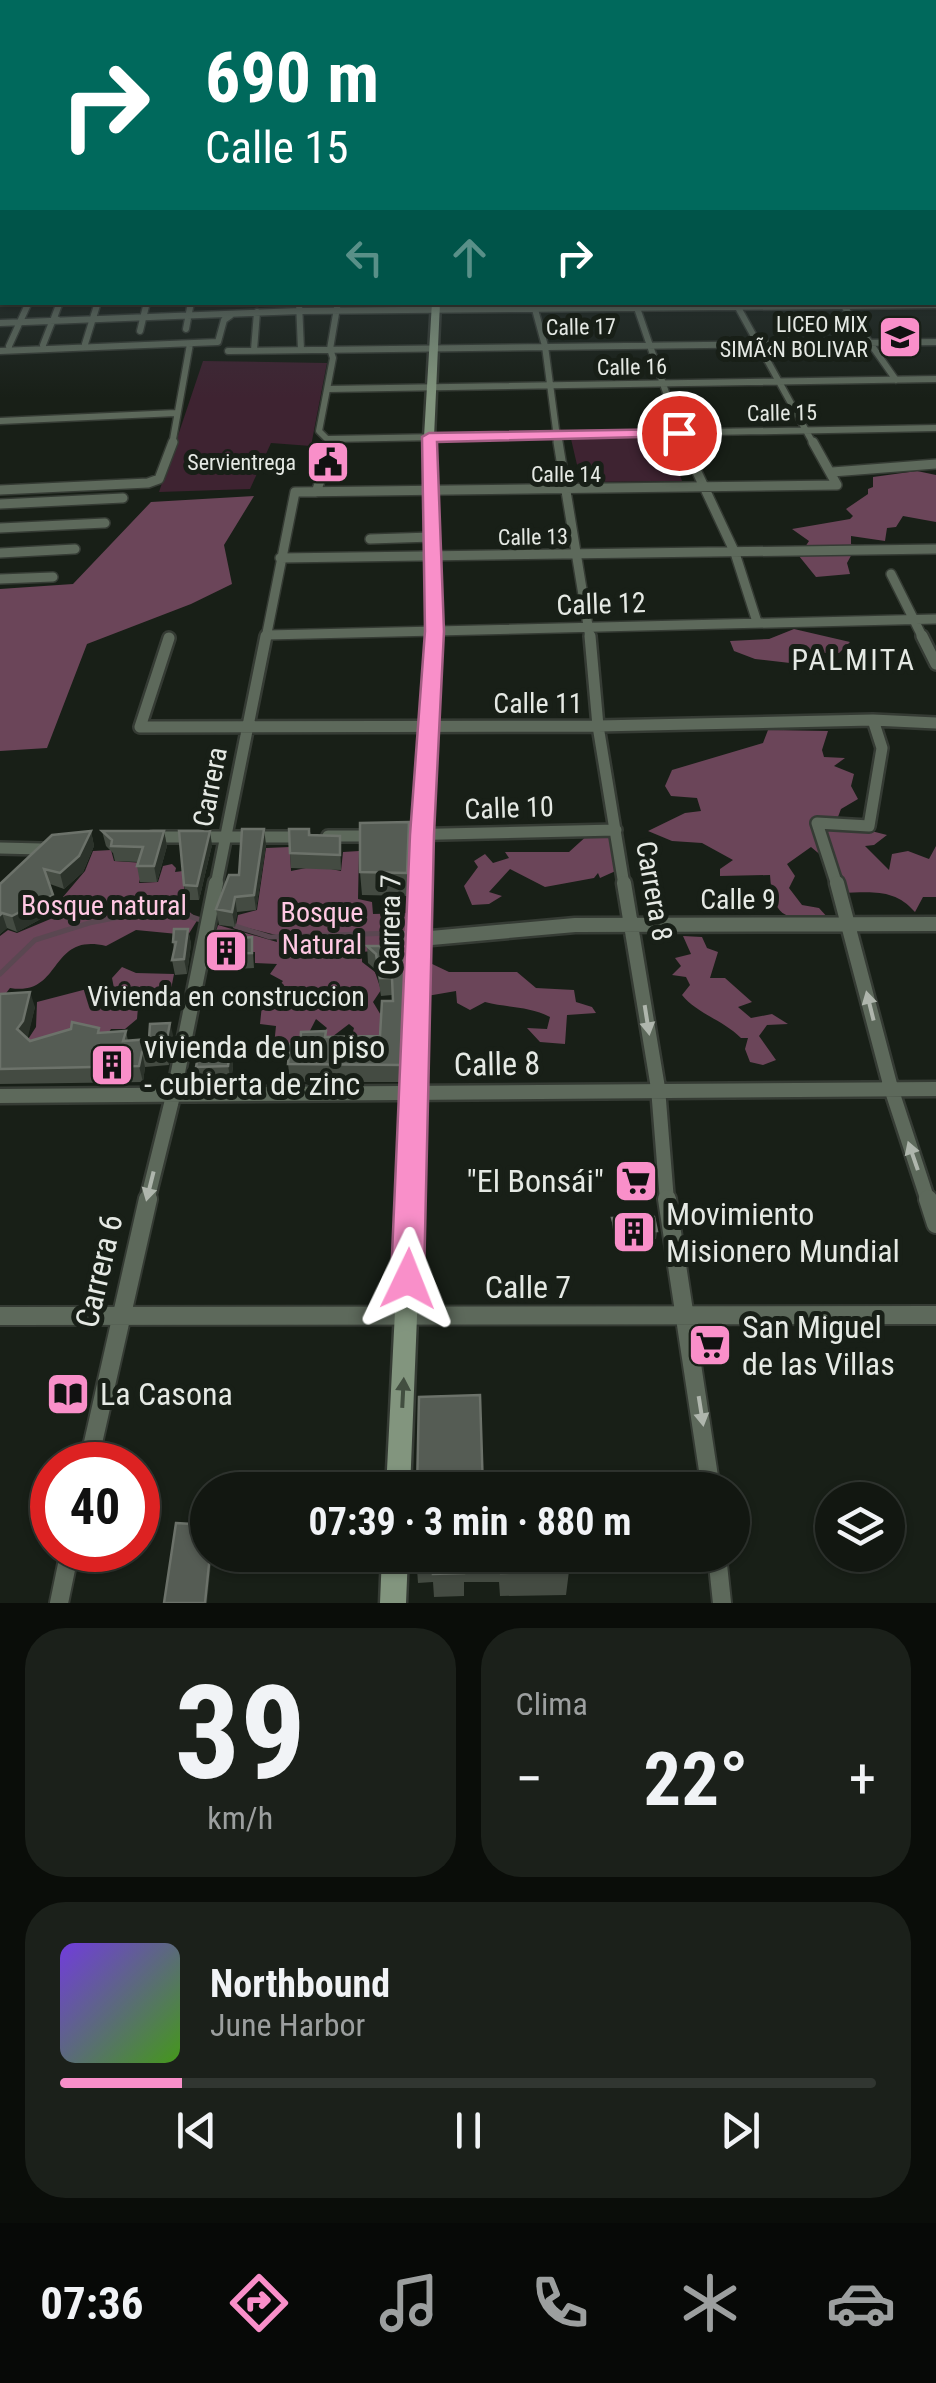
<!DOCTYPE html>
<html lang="es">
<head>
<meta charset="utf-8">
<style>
  :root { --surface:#121711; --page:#1b201a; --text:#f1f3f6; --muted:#9c9f9f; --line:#313631; --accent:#f98fc9 }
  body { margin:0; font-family:"Roboto Condensed",sans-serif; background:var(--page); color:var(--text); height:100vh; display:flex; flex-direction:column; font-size:38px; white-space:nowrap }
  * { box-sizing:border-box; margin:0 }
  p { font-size:32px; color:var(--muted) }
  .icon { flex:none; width:55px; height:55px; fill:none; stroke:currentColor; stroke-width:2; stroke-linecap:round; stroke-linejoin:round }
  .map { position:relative; height:1603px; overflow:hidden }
  .panel { display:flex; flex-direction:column; gap:25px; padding:25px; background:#0a0d09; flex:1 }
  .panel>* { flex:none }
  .guide { position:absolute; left:0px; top:0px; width:938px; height:305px; box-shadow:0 2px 8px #0004,0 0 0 2px var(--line); background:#00695c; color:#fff; overflow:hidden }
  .fabs { position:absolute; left:815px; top:1482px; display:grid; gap:20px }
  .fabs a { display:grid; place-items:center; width:90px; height:90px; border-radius:50%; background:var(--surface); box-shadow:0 2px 8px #0004,0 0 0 2px var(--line); font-size:50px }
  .speed { position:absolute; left:30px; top:1442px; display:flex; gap:20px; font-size:50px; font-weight:700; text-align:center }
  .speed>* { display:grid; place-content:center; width:130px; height:130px; border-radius:50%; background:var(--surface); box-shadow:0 2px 8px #0004,0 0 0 2px var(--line); line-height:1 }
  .speed .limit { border:15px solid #d22; background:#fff; color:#111 }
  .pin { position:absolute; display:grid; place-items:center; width:85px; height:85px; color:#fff; margin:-42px; border:5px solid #fff; border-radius:50%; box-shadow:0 2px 10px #0007 }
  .me { position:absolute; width:110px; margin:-55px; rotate:2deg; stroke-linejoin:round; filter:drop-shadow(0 0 8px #0008) }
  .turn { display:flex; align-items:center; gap:35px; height:210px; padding:0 40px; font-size:45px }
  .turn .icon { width:130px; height:130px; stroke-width:2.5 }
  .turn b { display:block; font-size:70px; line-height:85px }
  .lanes { display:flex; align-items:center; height:95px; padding:0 40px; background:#0003; justify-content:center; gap:50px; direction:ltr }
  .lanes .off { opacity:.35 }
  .big { font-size:75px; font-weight:700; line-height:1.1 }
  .panel .tile { flex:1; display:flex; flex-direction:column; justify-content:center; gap:15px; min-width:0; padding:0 35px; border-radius:40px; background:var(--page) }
  .panel .dial { align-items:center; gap:0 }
  .dial b { font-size:130px; line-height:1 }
  .song { display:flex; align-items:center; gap:30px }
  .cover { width:120px; height:120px; border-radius:15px; background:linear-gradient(135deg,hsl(260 70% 55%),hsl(100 70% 35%)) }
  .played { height:10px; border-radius:5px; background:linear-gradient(90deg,var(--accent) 15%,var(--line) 15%) }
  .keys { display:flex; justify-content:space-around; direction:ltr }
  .heat { display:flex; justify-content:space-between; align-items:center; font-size:55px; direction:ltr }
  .panel .tiles { flex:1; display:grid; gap:25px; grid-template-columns:1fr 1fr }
  .tile:last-child { grid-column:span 2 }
  .trip { position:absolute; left:190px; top:1472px; width:560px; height:100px; border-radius:50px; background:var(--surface); box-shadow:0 2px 8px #0004,0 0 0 2px var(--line); font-weight:700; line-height:100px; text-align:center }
  .menu { display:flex; height:160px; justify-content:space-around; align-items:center; background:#070907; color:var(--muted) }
  .menu .icon { width:70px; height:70px }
  .menu .on { color:var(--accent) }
  .menu b { font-size:45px; color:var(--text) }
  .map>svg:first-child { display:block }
</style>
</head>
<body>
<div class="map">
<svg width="936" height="1603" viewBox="0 0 936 1603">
  <rect width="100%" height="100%" fill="#181f17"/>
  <path fill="#3e2331" d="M203,361l124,2 -16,83 -40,-3 -21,46 -91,3z
    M667,438l15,43 -101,1 -10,-43z"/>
  <path fill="#6b4559" d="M917,471l19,4v47l-33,-6 -7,11 -9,1 -2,13 -34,-5v8l26,5 -24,3 -6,11 3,11 -34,3 -17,-21 10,-15 -17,-12 58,-10 3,-3 -7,-7 22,-15v-5l5,-2v-10z
    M254,496l-30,49 8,39 -41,20 -104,40 -40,104 -47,3v-162l73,-5 78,-82z
    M794,629l56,13 -11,11h-37l-12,10 -35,-4 -21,-8 -4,-10 39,-2z
    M768,730l60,1 -6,19 2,7 21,1 -11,8 20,8 -3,12 7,13 -17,10 -5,13 51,13 -13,10 -9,1 24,24 3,-16 16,-3 21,8 7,-13v51h-13l-8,15c-20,-24 -45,-20 -74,-19l-18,-36 -12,-10 -24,17 8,12 -6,12 13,17 17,3 10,11c-41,0 -56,3 -59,-44l-50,1v-7l13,-9 -31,-17 -30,-2 -24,-10 37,-18 16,-2 -4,-13 -26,-2 -6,-10 7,-16 91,-27z
    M615,832l5,37 -20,9 -2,-5 -4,5 -49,9 -35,-18 -21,23 13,4 -13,8 -17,1 -8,-19 14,-19 -4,-6 11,-7 8,9 16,-5 -4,-6h64l21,-19z
    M290,847l1,24 25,-5 25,5 2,-19 16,-1 -1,48 14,3 1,12 39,-1 -1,27 -7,8 -42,4v10l13,10 6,18 -8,12 9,15 -3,34 -30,-5 5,-18 -5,-4 -21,16 -9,-1 8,-11 -11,-9 -19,37 -24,-1 3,-29 -16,-2 2,-19 28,-6 -15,-8 8,-10 -13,-7 7,-10 -22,-1v-11h-21v-6l-22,-2 6,-19 59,17 -1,-7 -40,-10 2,-10 19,-5 9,-62z
    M111,850l3,11 30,2 -5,20 19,-1 5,-16 9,-2 4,4 -1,4 8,-1 3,38 12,10 -10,16 -52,-5 -30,16c-58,-14 -43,51 -96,42l-10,13v-65l8,-6 9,3 43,-18 -3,-11 28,-33 8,-20z
    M683,936l19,1 5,11 11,4 -8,26h15l27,24 -14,5 13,11 21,-4 16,10 -21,1 -8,11 17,24 -13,5 -13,-3 -5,-13 3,-11h-7c-18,-18 -45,-25 -59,-43l8,-10 -4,-8 -14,-2 9,-9 -6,-8 16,-4z
    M428,962l21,10h68l19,16 38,2 2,12 16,5 4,6 -29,2 -2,29 -25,-2 -13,-14 20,1 3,-12c-21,-11 -42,-9 -65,-15l-15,8 -13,-7 -1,-12 -29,5 -7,-9z
    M122,967l14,6 38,1 -6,31 -30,2 -1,12 -12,10h-14l-9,13 -77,2 11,-17 1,-25 50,-13 10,3 17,-4 -2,-10z"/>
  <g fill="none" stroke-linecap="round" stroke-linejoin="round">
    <path stroke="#5a4751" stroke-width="5" d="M235,926l35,11 124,-4
      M0,974l35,-34 54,-17 75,-15 37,12"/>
    <g stroke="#353b34" stroke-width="9">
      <path id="street-far4" d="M299,302l2,48
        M533,302l12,44 13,99
        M635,302l49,143
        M735,302l79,143
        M841,302l55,78
        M0,323l300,-12 636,-6
        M186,329l5,-27
        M140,331l7,-29
        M85,344l13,-42
        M43,345l9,-23 6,-2 -4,-2 6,-16
        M9,346l20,-44
        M254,350l3,-38
        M0,351l218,-9 6,-22 7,-5
        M228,351l708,-9
        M328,389l608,-10
        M0,421l176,-8
        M329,439l607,-11
        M172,445l18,-101
        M333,445l-14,-14 14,-73 -3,-9 8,-47"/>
    </g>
    <g stroke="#353b34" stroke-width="12">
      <path id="street-far3" d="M558,442l32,196
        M683,442l52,111 22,69
        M832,472l104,-8
        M0,490l148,-7 11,-4 14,-37
        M316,492l17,-47 -3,-3
        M0,504l123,-6
        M0,528l105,-5
        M370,539l62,-2
        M0,553l75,-4
        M280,558l656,-9
        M891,574l32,64
        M0,579l53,-2
        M267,635l669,-16
        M266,638l29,-146 542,-7 -24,-43"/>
    </g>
    <g stroke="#353b34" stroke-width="16">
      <path id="street-far2" d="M590,636l8,90 26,159
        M922,636l14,28
        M169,638l-29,89 458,-1 275,-6 63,3
        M398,835l218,-5
        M328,836h46
        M153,837h151
        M0,848l42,1
        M216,885l50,-249
        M837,885l-20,-62 52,3 13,-78 -9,-28"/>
    </g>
    <g stroke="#353b34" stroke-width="19">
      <path id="street-far1" d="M624,883l34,205 9,113
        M837,883l54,205 37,113
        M420,939l155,-14 361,-1
        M0,1096l936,-7
        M147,1201l27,-109 42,-209"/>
    </g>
    <g stroke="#353b34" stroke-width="22">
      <path id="street" d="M667,1199l44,291
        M928,1199l8,25
        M0,1316l936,-1
        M88,1465l60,-266
        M717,1555l5,48
        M59,1603l11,-53"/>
    </g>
    <g stroke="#353b34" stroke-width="5">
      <path id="secondary" d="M432,302h8l-6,135 6,194 -10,204 -4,258 -16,397h-24l20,-397 8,-258 14,-204 -4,-194z
        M382,1555h26l-2,48h-26z"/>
    </g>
    <use href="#street-far4" stroke="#5d695b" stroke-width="6"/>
    <use href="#street-far3" stroke="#5d695b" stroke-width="9"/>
    <use href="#street-far2" stroke="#5d695b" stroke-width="11"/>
    <use href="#street-far1" stroke="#5d695b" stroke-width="14"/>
    <use href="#street" stroke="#5d695b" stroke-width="18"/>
    <use href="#secondary" fill="#82957e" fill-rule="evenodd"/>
  </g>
  <path fill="#444b42" d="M409,822l-1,74 -46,-1 -2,-23z
    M91,831l3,15 -11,26 -19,17 -14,-5 7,26 -40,22 -10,-4 -7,6v-50z
    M102,831h62l3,15 -10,36h-17l-3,-16 1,-4 -23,-1 -2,-8 -7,-7z
    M309,835l31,1 1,34 -50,-2 -1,-15z
    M266,844l-10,66 -19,2 -2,15 -16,-2 -3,-16 23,-34z
    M212,845l-13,55h-12l-3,-15z
    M188,929l3,15 -4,30 -12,1 -3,-15 2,-10 -1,-8z
    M406,932l-3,150h-113l-2,-18 12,-20 26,-13v6l54,-1 13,-35 -1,-6 -11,1 -4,-25 -9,-8 -1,-17h25z
    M252,937l2,31 -36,2 -3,-16 17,-15z
    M0,994l35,13 -8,31 3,3 69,-13 1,5 26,-2 2,10 46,-2 -5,26 -24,2 -2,15 -143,2z
    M230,1051l3,15 -2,16 -31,1 -4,-16z
    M612,1218l45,13 -1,8 -41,1 -3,-15z
    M416,1555h152l1,16 -3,24 -66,1 -1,-14h-35v14l-30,1 -1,-15 -15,1z"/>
  <path fill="#2b322a" d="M409,822l1,22 -2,52 -1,-23z
    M264,829l2,15 -10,66 -2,-15z
    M91,831l3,15 -11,26 -19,17 -4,-16z
    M164,831l3,15 -10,36 -3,-16z
    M210,831l2,14 -13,55 -2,-14z
    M53,895l4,15 -40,22 -5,-16z
    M235,897l2,15 -2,15 -3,-15z
    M2,913l5,15 -7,6v-19z
    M188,929l3,15 -4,30 -3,-15z
    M406,932l1,17 -4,133 -1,-17z
    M30,992l5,15 -7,30 -6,8 -5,-16z
    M170,1023l4,16 -5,26 -4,-16z
    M230,1051l3,15 -2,16 -3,-16z
    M142,1052l3,15 -2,15 -4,-16z
    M210,1555h2l-5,48h-2z"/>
  <path fill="#555c54" stroke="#6c726a" stroke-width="2.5" d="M409,822l-2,51 -47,-1v-49z
    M242,829h22l-10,66 -19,2 -3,15 -16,-3 13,-34h10z
    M289,829h20v6l31,1v19l-50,-2z
    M91,831l-12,25 -19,17 -16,-4 9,26 -41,21 -10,-3 -2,2v-31l52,-49z
    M102,831h62l-10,35h-17l6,-19 -32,-1 1,-6z
    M179,831h31l-13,55 -13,-1z
    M174,929h14l-4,30 -12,1 4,-18h-3z
    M217,931l14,1 -1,7 22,-2v16l-37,1z
    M406,932l-4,133 -114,-1 2,-20h10l1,-12 25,-1 -1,6 55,-1 2,-35h11l-1,-23h-12l-4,-24 -9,-8h25v-13z
    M30,992l-7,29 -6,8 13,12 41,-12 1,-7 27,6 -1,5 28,-2 -3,10 26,-2 1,-15 20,-1 -5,26 -23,3 -3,14 -139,3v-75z
    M230,1051l-2,15 -32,1 3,-15z
    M654,1217l3,14 -41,1 -4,-14z
    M480,1395l3,95h-66l2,-93z
    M176,1523l32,2v30h2l-5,48h-41z
    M416,1555h152l1,16 -68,2 -1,-15 -37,1 1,14 -31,1 1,-15 -18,1z"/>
  <defs><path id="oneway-solid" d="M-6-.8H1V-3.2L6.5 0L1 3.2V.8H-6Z" transform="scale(2.5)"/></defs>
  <g fill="#afb6ad">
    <use href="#oneway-solid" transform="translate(870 1006) rotate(-104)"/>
    <use href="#oneway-solid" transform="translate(647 1020) rotate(81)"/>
    <use href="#oneway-solid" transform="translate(913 1156) rotate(-109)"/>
    <use href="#oneway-solid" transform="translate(150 1186) rotate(104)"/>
    <use href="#oneway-solid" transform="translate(701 1411) rotate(81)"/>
  </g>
  <use fill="#424e40" href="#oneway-solid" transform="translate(403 1393) rotate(-87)"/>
  <linearGradient id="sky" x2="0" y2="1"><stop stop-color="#0d110d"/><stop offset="0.43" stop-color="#374247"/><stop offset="1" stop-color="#374247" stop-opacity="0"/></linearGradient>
  <rect width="936" height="398" fill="url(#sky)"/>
  <path fill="#f98fc9" stroke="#a25d83" stroke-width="2.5" d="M679,429l5,1v6l-247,6 7,189 -10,204 -10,444 -5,11 -11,4 -12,-4 -5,-11 19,-444 15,-204 -3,-194 7,-4z"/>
  <defs>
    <g id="school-square" transform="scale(2.25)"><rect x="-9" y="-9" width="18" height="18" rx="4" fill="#f98fc9" stroke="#181f17"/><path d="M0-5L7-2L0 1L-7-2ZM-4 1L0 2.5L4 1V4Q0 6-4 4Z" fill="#111"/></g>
    <g id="civic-square" transform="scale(2.25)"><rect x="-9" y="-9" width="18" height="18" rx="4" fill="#f98fc9" stroke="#181f17"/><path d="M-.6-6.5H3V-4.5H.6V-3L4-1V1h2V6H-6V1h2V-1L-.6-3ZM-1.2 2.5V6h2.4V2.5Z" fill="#111"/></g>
    <g id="building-square" transform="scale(2.25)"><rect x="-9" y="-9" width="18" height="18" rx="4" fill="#f98fc9" stroke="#181f17"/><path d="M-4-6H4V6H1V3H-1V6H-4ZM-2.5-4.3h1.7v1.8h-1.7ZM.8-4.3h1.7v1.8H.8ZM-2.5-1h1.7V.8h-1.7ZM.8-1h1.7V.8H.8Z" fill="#111"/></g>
    <g id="supermarket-square" transform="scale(2.25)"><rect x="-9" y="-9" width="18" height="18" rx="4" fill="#f98fc9" stroke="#181f17"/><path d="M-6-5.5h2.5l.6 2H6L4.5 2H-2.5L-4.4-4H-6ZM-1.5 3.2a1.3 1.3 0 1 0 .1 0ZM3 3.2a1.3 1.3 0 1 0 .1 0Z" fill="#111"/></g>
    <g id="library-square" transform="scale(2.25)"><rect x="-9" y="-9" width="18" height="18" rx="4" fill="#f98fc9" stroke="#181f17"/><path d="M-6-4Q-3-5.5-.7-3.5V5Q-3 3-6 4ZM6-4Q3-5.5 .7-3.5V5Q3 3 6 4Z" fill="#111"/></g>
  </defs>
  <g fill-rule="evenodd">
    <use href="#school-square" x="900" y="337"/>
    <use href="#civic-square" x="328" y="462"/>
    <use href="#building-square" x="226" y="951"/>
    <use href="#building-square" x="112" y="1065"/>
    <use href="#supermarket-square" x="636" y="1181"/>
    <use href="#building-square" x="634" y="1232"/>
    <use href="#supermarket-square" x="710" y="1345"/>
    <use href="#library-square" x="68" y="1394"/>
  </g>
  <g text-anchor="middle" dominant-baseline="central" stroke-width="10" stroke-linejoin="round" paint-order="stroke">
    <g font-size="22" fill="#e5e9e4" stroke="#181f17" text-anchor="end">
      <text x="868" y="324">LICEO MIX<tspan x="868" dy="25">SIMÃ‹N BOLIVAR</tspan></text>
      <text x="296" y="462">Servientrega</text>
    </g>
    <g font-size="22" fill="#e5e9e4" stroke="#181f17">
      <text transform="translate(581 327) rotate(-1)">Calle 17</text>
      <text transform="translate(632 367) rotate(-1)">Calle 16</text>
      <text transform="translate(782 413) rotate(-1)">Calle 15</text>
      <text x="566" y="474">Calle 14</text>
      <text transform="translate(533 537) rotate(-1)">Calle 13</text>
    </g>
    <g font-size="28" fill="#e5e9e4" stroke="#181f17">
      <text transform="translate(601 604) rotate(-2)">Calle 12</text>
      <text x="538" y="703">Calle 11</text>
      <text transform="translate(210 787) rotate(-79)">Carrera</text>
      <text transform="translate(509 808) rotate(-2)">Calle 10</text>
      <text transform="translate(654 891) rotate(80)">Carrera 8</text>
      <text x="738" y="899">Calle 9</text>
      <text transform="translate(390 925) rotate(-89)">Carrera 7</text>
    </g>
    <g font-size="28" fill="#ffc8e3" stroke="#181f17">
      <text x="104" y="905">Bosque natural</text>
      <text x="322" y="912">Bosque<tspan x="322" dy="32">Natural</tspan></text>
    </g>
    <g font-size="28" fill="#e5e9e4" stroke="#181f17">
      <text x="226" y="996">Vivienda en construccion</text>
    </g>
    <g font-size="30" letter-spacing="2.5" fill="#e5e9e4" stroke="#181f17">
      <text x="854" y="659">PALMITA</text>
    </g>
    <g font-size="32" fill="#e5e9e4" stroke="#181f17" text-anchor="start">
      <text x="144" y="1047">vivienda de un piso<tspan x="144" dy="37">- cubierta de zinc</tspan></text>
      <text x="604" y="1181" text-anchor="end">"El Bonsái"</text>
      <text x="666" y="1214">Movimiento<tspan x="666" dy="37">Misionero Mundial</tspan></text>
      <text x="742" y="1327">San Miguel<tspan x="742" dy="37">de las Villas</tspan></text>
      <text x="100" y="1394">La Casona</text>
    </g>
    <g font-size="32" fill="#e5e9e4" stroke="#181f17">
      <text transform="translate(497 1064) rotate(-1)">Calle 8</text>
      <text transform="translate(99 1271) rotate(-77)">Carrera 6</text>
      <text x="528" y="1287">Calle 7</text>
    </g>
  </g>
</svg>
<div class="fabs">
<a><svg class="icon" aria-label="layers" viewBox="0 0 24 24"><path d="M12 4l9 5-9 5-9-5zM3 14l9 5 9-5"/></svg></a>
</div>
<div class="speed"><div class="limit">40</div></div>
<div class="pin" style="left:679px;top:433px;background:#d93025"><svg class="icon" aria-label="arrive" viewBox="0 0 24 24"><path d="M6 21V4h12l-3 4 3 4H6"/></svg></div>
<svg class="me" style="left:408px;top:1279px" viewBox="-20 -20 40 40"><path d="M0-17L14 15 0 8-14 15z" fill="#f98fc9" stroke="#fff" stroke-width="4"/></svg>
<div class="trip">07:39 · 3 min · 880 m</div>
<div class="guide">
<div class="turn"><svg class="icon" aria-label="right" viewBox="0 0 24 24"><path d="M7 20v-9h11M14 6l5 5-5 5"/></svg><div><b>690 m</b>Calle 15</div></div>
<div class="lanes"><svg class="icon off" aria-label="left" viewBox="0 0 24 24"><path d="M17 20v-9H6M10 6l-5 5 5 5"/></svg><svg class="icon off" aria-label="ahead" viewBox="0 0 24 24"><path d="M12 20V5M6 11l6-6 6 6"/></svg><svg class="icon" aria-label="right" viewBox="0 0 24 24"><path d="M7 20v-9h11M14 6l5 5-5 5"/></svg></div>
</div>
</div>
<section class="panel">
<div class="tiles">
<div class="tile dial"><b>39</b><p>km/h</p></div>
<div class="tile"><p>Clima</p>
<div class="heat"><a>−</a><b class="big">22°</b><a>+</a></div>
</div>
<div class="tile">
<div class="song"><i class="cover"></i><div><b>Northbound</b><p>June Harbor</p></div></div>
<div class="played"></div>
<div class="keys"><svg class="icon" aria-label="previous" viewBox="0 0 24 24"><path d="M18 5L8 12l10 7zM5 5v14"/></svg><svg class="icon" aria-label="pause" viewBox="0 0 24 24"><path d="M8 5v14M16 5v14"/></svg><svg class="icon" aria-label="next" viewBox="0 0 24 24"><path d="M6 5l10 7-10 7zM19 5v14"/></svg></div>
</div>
</div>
</section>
<nav class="menu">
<b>07:36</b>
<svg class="icon on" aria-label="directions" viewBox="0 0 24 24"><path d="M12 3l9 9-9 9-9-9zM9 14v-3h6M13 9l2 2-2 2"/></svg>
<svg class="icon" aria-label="music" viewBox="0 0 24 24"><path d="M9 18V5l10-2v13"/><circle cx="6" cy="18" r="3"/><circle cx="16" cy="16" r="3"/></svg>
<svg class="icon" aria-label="phone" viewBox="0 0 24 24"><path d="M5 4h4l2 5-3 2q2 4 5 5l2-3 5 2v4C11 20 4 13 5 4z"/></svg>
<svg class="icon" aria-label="climate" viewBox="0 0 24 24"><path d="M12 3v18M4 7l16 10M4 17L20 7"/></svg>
<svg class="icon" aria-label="car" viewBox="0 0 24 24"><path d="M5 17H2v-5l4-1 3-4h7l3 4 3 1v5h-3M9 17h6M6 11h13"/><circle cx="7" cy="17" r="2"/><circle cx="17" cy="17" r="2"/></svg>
</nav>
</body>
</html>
